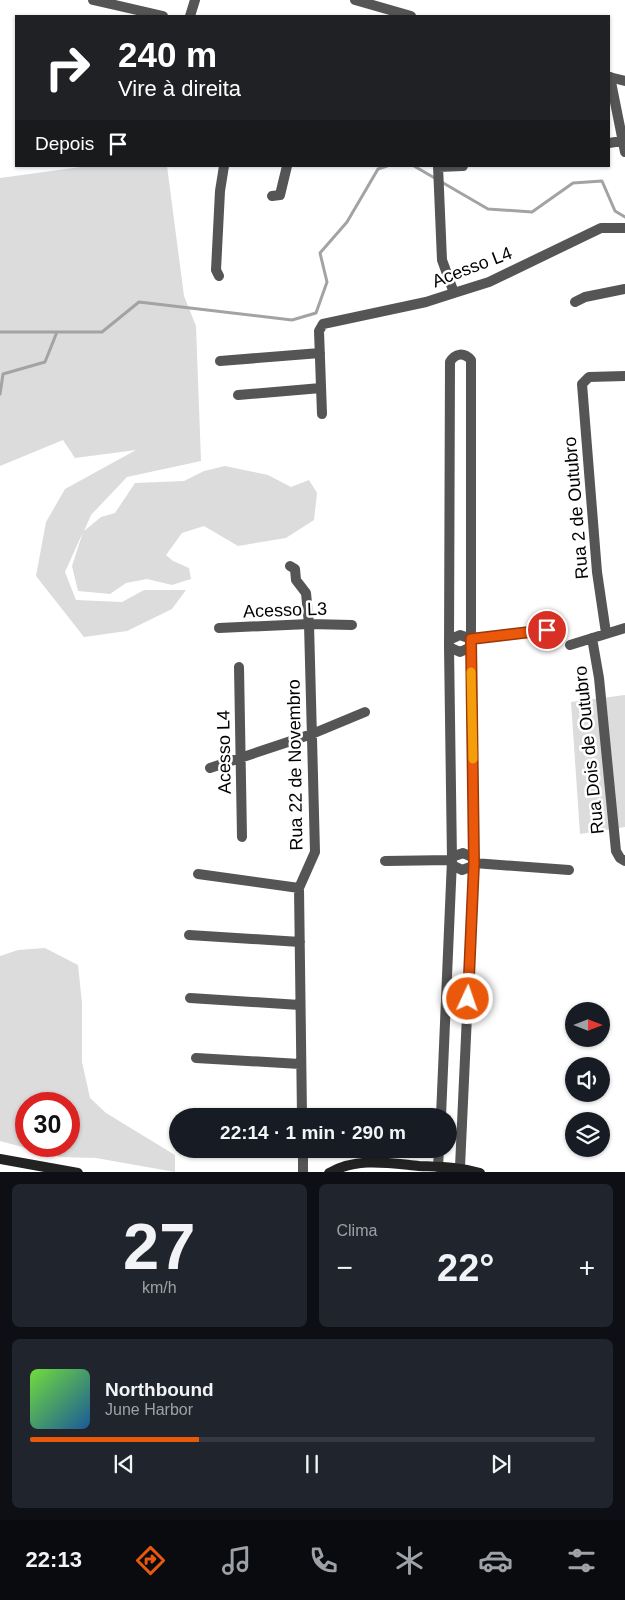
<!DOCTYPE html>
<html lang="pt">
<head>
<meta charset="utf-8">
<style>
  :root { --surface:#171b24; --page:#20242c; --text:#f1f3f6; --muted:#9ea1a6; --line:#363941; --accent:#ea580c }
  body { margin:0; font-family:Helvetica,sans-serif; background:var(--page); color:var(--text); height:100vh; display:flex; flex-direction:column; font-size:19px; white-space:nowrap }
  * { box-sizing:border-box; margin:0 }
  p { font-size:16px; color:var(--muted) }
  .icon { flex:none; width:28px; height:28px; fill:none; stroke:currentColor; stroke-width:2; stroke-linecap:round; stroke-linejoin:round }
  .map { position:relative; height:1172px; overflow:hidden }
  .drawer { display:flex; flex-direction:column; gap:12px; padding:12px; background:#0d0f14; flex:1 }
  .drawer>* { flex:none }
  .hud { position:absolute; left:15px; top:15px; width:595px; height:152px; border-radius:0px; box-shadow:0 1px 4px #0004; background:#202124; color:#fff; overflow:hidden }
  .needle { width:32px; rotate:90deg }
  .buttons { position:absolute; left:565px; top:1002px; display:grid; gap:10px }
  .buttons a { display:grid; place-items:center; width:45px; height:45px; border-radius:50%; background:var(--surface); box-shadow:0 1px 4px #0004; font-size:25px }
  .speed { position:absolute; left:15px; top:1092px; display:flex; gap:10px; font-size:25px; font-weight:700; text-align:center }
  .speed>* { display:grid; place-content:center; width:65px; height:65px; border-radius:50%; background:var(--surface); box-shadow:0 1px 4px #0004; line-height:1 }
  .speed .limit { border:8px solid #d22; background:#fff; color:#111 }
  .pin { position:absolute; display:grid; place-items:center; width:42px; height:42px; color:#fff; margin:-21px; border:2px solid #fff; border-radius:50%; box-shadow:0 1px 5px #0007 }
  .me { position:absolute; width:55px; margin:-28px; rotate:3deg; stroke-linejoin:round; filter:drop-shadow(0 0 4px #0008) }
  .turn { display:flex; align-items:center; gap:18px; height:105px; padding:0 20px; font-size:22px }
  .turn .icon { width:65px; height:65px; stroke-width:2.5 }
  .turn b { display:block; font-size:35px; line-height:42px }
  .then { display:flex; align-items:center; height:48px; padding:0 20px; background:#0003; gap:10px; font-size:19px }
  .big { font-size:38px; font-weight:700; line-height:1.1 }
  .drawer .card { flex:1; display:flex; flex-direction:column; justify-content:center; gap:8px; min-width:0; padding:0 18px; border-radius:8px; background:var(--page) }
  .drawer .dial { align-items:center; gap:0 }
  .dial b { font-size:65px; line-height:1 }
  .song { display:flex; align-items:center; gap:15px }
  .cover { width:60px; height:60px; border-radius:8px; background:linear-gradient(135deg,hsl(100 70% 55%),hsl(210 70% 35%)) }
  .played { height:5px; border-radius:2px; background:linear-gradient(90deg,var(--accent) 30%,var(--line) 30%) }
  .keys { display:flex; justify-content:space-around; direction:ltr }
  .heat { display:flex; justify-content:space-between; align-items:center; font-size:28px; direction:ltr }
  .drawer .tiles { flex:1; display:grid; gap:12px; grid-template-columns:1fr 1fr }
  .card:last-child { grid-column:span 2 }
  .trip { position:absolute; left:169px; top:1108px; width:288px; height:50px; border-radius:25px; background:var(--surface); box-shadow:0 1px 4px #0004; font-weight:700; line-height:50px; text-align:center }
  .tab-bar { display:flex; height:80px; justify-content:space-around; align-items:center; background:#090b0e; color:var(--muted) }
  .tab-bar .icon { width:35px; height:35px }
  .tab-bar .selected { color:var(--accent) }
  .tab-bar b { font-size:22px; color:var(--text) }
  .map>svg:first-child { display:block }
</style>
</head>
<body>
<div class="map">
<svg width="625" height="1173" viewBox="0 0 625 1173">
  <rect width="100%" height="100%" fill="#fff"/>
  <path fill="#dcdcdc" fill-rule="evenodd" d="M88,166h79l17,130 12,30 5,135 -74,16 -36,38 -7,16 17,-14 14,-4 20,-30 49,-2 20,-10 21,-5 43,9 23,12 18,-7 8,13 -3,27 -28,18 -48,8 -34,-20 -22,7 -16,22 7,6 16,7 2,11 -19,6 -25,-6 -21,4 -16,11 -32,-3 -6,-25 11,-34 -18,40 11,28 46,2 22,-12h42l-14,19 -45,22 -43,6 -48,-61 10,-54 19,-33 71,-39 -61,8 -12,-18 -63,26v-288z
    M625,695v132l-45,7 -9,-132z
    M45,948l33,17 4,38v59l8,36 16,15 69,42v17l-79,-14 -36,-1 -60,-16v-185l18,-6zM26,1104h43v42h-43z"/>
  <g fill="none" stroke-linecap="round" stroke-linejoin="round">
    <path stroke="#a3a3a3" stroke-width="3" d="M414,166l74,43 44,3 41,-29 29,-2 13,30 10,6
      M0,332h102l37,-30 153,18 24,-7 11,-31 -7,-29 27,-31 31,-53 9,-3
      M0,394l3,-20 42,-12 12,-30"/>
    <path stroke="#555" stroke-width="10" d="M93,0l70,16
      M190,16l5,-16
      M610,77l15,75
      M609,143l13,-2
      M438,166l4,94 12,33
      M438,167l25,-1
      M272,196l8,-1 7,-29
      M219,276l-3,-6 4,-79 4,-25
      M575,302l10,-5 40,-8
      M220,361l100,-8
      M238,395l83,-7
      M322,414l-3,-83 4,-7 103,-22 28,-9 35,-11 112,-54h24
      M290,566l5,3 1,11 10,13 3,31 6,228 -16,36 3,228
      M219,628l90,-4 43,1
      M606,633l-9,-61 -15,-188 7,-7 36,-1
      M592,638l7,40 17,173 4,7 5,3
      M449,640l11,-5 11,4 76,-9
      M570,645l55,-17
      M449,647l11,5 11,-5
      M239,667l3,170
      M210,768l102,-34 53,-22
      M452,857l11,-4 11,5
      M385,861l67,-1
      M474,863l95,7
      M452,865l10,5 11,-4
      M198,874l101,14
      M189,935l111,7
      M190,998l110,7
      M196,1058l104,6
      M441,1116l11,-256 -3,-213 1,-285c5,-9 14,-10 21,-2v287l3,216 -14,304
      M303,1149v24
      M438,1167l1,-18"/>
    <path stroke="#555" stroke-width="10" d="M355,0l56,16
      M609,77l16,4"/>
    <path stroke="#222" stroke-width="10" d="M0,1159l78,14
      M329,1173c28,-16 59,-10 90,-7 21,1 40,1 61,7"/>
  </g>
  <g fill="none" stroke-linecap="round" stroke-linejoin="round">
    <g stroke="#983908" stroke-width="12">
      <path id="route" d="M468,999l6,-136 -3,-224 76,-9"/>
    </g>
    <use href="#route" stroke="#ea580c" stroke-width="9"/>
    <path stroke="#f59e0b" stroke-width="9" d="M471,672l2,87"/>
  </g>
  <g text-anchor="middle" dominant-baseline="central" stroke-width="5" stroke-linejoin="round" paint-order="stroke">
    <g font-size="18" fill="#000" stroke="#fff">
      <text transform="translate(472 267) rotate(-21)">Acesso L4</text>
      <text transform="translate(576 508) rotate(-95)">Rua 2 de Outubro</text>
      <text transform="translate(285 610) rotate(-2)">Acesso L3</text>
      <text transform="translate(589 750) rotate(-96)">Rua Dois de Outubro</text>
      <text transform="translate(224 752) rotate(-91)">Acesso L4</text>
      <text transform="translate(295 765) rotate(-91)">Rua 22 de Novembro</text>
    </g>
  </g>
</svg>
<div class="buttons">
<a><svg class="needle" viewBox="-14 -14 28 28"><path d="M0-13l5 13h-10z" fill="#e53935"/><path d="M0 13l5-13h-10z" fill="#9ea1a6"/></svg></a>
<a><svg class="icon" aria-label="sound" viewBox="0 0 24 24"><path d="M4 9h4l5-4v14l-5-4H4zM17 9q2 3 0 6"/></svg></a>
<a><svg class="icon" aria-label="layers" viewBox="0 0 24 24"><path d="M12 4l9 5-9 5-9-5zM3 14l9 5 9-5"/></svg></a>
</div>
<div class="speed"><div class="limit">30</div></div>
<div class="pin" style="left:547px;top:630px;background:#d93025"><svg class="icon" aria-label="arrive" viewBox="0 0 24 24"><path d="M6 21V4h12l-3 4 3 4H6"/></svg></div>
<svg class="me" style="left:468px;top:999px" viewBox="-20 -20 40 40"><circle r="17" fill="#ea580c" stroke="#fff" stroke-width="3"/><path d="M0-11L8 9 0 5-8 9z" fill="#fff"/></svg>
<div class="trip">22:14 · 1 min · 290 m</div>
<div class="hud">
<div class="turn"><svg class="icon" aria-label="right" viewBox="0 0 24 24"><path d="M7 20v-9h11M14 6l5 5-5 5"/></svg><div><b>240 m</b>Vire à direita</div></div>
<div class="then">Depois<svg class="icon" aria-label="arrive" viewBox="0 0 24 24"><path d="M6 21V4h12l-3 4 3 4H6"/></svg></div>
</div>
</div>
<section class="drawer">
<div class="tiles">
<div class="card dial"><b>27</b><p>km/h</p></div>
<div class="card"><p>Clima</p>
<div class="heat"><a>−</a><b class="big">22°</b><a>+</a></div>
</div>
<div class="card">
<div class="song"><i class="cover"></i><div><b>Northbound</b><p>June Harbor</p></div></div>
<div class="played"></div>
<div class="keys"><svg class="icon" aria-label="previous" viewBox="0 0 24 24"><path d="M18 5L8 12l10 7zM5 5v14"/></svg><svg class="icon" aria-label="pause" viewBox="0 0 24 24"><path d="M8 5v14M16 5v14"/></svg><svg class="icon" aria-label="next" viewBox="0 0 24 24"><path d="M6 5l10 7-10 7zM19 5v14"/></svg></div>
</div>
</div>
</section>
<nav class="tab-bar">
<b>22:13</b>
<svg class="icon selected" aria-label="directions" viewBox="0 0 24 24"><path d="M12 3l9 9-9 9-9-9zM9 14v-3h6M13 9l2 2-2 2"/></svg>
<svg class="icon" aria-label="music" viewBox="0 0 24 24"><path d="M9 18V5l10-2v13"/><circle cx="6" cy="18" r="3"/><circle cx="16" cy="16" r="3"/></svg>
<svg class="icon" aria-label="phone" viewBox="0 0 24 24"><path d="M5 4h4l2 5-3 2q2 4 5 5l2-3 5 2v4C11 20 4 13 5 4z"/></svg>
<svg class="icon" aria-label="climate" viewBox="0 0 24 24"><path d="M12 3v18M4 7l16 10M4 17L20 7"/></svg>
<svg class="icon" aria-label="car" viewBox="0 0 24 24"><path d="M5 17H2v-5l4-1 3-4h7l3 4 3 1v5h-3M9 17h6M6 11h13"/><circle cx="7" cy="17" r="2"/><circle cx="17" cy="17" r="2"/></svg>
<svg class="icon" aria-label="filters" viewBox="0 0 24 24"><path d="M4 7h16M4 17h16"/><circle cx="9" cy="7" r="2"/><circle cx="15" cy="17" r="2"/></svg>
</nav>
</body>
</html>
